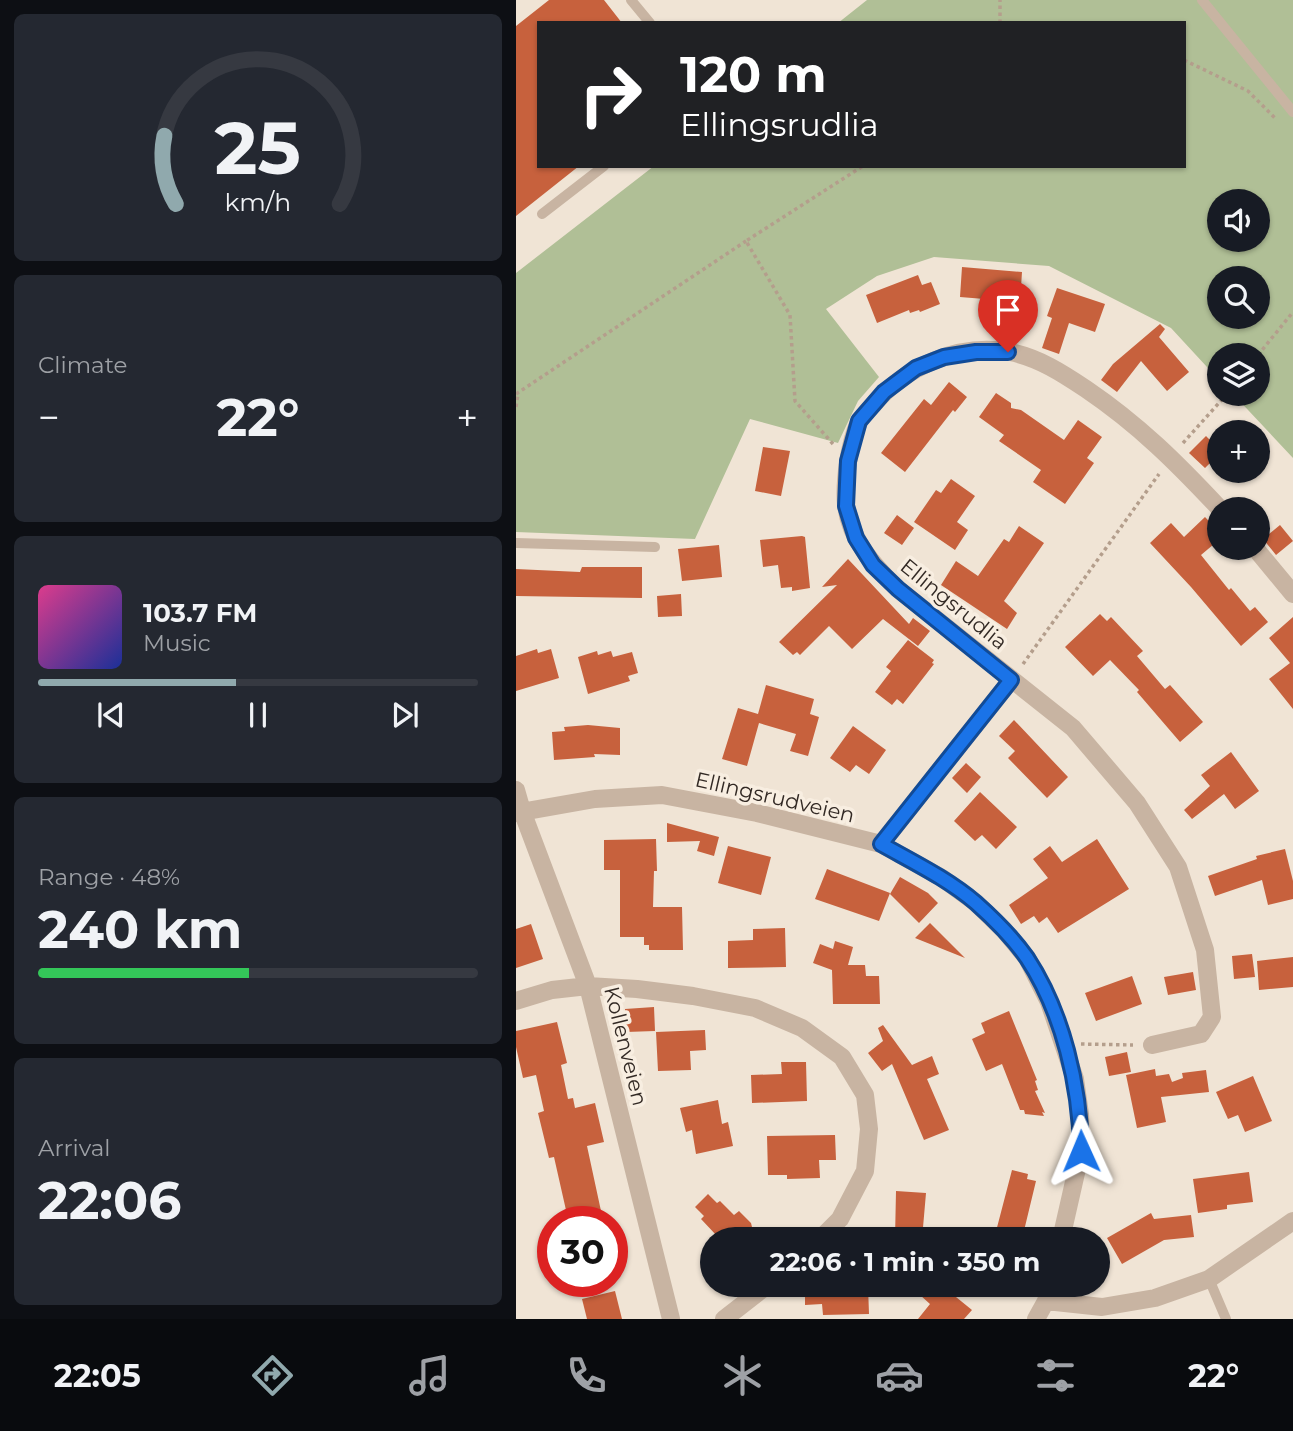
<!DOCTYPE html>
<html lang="en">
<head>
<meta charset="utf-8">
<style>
  :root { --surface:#171b24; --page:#242831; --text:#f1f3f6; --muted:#9ea1a6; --line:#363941; --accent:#90a9ad }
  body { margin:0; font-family:Montserrat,sans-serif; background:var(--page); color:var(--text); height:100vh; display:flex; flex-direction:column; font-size:26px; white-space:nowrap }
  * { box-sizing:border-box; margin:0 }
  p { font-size:23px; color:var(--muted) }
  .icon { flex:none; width:38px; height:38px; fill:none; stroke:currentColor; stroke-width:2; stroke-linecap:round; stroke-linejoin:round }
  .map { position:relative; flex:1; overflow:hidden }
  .drawer { display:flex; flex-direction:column; gap:14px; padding:14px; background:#0d0f14; width:516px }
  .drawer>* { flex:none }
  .banner { position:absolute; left:21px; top:21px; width:649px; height:147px; border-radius:0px; box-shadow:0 2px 5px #0004; background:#202124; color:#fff; overflow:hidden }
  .controls { position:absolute; left:691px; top:189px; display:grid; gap:14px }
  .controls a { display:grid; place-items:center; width:63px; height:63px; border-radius:50%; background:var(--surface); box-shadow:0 2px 5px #0004; font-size:35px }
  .speed { position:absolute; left:21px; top:1206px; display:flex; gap:14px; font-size:35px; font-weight:700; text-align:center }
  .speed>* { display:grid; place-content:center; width:91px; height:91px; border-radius:50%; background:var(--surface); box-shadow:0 2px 5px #0004; line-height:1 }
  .speed .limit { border:10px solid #d22; background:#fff; color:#111 }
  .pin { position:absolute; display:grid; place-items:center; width:60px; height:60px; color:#fff; margin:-72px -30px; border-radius:50% 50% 50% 0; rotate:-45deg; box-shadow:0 0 7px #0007 }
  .pin .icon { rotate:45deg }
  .me { position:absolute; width:77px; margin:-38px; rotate:359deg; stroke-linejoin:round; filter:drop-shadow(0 0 5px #0008) }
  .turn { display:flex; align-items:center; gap:24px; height:147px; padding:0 28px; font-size:32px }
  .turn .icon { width:91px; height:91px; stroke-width:2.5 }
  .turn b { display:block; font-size:49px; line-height:60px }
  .big { font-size:52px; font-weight:700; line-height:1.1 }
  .drawer .tile { flex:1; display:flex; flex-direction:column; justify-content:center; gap:10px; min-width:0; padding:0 24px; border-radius:10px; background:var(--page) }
  .drawer .dial { align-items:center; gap:0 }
  .dial svg { height:182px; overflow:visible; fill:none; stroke:var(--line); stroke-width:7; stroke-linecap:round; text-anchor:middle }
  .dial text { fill:var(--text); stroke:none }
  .song { display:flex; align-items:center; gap:21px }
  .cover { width:84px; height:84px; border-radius:10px; background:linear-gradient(135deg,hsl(330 70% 55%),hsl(230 70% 35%)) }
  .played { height:7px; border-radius:4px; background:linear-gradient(90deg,var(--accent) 45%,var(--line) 45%) }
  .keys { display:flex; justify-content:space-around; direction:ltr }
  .heat { display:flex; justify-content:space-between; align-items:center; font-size:38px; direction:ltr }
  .charge { height:10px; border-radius:5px; background:linear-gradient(90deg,#34c759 48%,var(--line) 0) }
  .trip { position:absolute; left:184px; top:1227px; width:410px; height:70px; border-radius:35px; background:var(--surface); box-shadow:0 2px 5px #0004; font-weight:700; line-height:70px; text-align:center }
  .menu { display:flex; height:112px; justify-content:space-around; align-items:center; background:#090b0e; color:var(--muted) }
  .menu .icon { width:49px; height:49px }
  .menu .selected { color:var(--accent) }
  .menu b { font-size:32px; color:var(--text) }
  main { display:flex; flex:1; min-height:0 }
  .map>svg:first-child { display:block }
</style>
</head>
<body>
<main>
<section class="drawer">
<div class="tile dial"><svg viewBox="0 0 100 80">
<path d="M14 69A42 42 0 1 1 86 69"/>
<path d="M14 69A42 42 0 0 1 9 39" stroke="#90a9ad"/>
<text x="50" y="56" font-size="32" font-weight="700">25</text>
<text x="50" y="72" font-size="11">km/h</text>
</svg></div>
<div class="tile"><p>Climate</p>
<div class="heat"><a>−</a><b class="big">22°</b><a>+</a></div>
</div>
<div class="tile">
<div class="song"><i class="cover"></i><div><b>103.7 FM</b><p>Music</p></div></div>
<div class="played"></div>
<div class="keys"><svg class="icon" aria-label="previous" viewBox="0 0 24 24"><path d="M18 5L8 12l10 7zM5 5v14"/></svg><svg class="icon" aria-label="pause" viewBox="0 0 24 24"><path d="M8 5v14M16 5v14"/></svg><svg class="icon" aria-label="next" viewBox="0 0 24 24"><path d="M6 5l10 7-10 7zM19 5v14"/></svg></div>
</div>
<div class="tile"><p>Range · 48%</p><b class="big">240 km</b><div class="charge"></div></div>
<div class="tile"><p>Arrival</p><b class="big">22:06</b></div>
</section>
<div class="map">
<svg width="777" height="1319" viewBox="0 0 777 1319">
  <rect width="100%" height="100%" fill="#f0e4d5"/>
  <path fill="#b0bf96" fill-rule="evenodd" d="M351,0h426v458l-60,-64h25v-39h-38l-1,25 -48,-52 -122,-62 -115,-9 -57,19 -51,33 53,68 -21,24 -20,42 -88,-24 -55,120 -179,-7v-259l138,-107h530v-143h-346zM704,201h38v39h-38zM704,278h38v39h-38z"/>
  <path fill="#c7613d" d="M33,0h55l18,23h-83v143h40l-63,50v-190z
    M446,267l60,5 -2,30 -60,-5z
    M402,275l4,10 9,-3 9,22 -20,8 -1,-2 -9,3 -1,-3 -32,13 -11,-28z
    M541,288l48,16 -10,28 -26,-9 -10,31 -17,-6 10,-30 -5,-2z
    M644,324l5,5 -6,8 30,35 -22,19 -26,-30 -24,31 -16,-12 12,-16z
    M433,382l18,15 -12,15 -2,-2 -48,62 -24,-19 43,-54 7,6z
    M480,393l15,10v5l10,2 43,30 14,-20 24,17 -15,21 7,5 -29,41 -32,-22 8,-12 -42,-29 5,-6 -25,-18z
    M690,436l14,14v3l-15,15 -16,-15z
    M247,447l27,4 -9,45 -26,-5z
    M435,479l24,17 -18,26 11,8 -13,20 -41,-28 22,-32 5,3z
    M381,515l17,13 -12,17 -18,-12z
    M689,517l15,16v6l-19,16 28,35 2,-2 19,23 5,-4 13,15 -27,24 -50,-59 -41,-44 21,-20 13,14z
    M764,525l13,16 -17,14 -13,-16z
    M503,526l25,17 -40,58 13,12 -10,16 -66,-44 15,-24 22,15 26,-37 5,3z
    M286,536l3,1 5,51 -18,3v-4l-11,1 -3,-23 -15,2 -3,-27z
    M203,545l3,32 -40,4 -4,-32z
    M332,559l61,65 4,-6 17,13 -12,15 -35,-27 -31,30 -23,-23 -29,29 -3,-3 -4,3 -14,-13 58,-57 -15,2z
    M66,567h60v31l-126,-2v-27l64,3z
    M165,594l1,22 -24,1 -1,-21z
    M584,614l7,7 4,-4 32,34 -6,5 28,33 5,-4 33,37 -23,20 -43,-50 2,-2 -29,-30 -17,16 -28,-29z
    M777,617v92l-24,-30 21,-16 -21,-25z
    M392,640l26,20 -2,3 2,1 -31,40 -6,-5 -5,6 -17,-13 16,-21 -5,-4z
    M21,649l1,4 13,-4 8,29 -43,13v-35z
    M81,651l1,4 13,-4 2,6 19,-5 6,21 -10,3 2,5 -42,13 -10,-37z
    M250,685l48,14 -4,15 9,3 -11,39 -18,-5 6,-17 -37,-11 -12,43 -25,-7 16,-51 20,6z
    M498,720l54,57 -21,21 -39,-40 7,-7 -16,-15z
    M72,725l32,3v27l-26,-1 1,3 -41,3 -2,-28 13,-1 -1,-4z
    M337,726l33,24 -17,24 -13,-9 -6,7 -20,-14z
    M715,752l28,39 -24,18 -11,-15 -32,25 -8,-9 26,-24 -9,-11z
    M450,763l15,14 -14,16 -15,-15z
    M464,792l37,35 -21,22 -14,-14 -7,6 -21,-20z
    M151,823l52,14 -5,19 -17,-5 3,-10 -33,1z
    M140,839l1,32h-3l-1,36h29l1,43h-34v-5h-5v-8h-24v-67h-16v-30z
    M581,839l32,50 -71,44 -11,-16 -8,6 -5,-7 -13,8 -12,-19 39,-27 -15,-19 17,-13 12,16z
    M212,846l43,11 -10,38 -43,-12z
    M769,849l8,32v18l-25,6 -6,-25 -47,16 -7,-20 49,-17 -1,-3z
    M311,869l63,24 -11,28 -64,-22z
    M384,877l28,16 10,10 -19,20 -29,-29z
    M414,923l35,35 -50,-20z
    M15,924l12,35 -27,9v-39z
    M269,928l1,39 -58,1v-27l25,-1v-11z
    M319,941l18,6 -5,18h17l1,11h13l1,28h-47l-1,-34 -19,-7 7,-19 13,5z
    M736,954l3,23 -21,2 -2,-23z
    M777,957v30l-34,3 -2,-29z
    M677,972l3,18 -28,5 -4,-18z
    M616,976l10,28 -46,17 -11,-28z
    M138,1007l1,24 -29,1 -1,-23z
    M493,1011l28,69 -2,1 3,9 -3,1 10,22 -3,-1 2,4 -19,-2 -1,-4h-4l-18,-46 -16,7 -14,-32 13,-6 -4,-10z
    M41,1022l10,41 -6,2 7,34 5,-1 2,10 20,-5 9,39 -17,4 14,65 -33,8 -14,-62 -5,1 -11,-45 6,-2 -8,-36 -13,3 -7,-31v-16z
    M367,1025l29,40 20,-9 7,18 -12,5 22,51 -25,10 -32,-76 -10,7 -14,-18 15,-12 -5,-13z
    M189,1030l1,20 -16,1 1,19 -33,1 -2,-39z
    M611,1052l4,20 -22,4 -4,-19z
    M265,1062h25l1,39 -55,2 -1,-28 31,-1z
    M639,1069l1,7 13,-2 3,8 11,-4 -1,-5 24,-3 3,22 -48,5 5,25 -29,6 -11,-53z
    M737,1076l19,45 -27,11 -7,-17 -10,4 -12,-27z
    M202,1100l4,24 6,-2 5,24 -37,8 -4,-24 -6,2 -6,-24z
    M319,1135l1,25h-17l1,18 -33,1v-4h-19l-1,-39z
    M496,1170l16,4 -1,5 9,2 -14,58h-28z
    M733,1172l4,30 -26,3v4l-29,4 -5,-34z
    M380,1191l30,2 -4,46h-27z
    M192,1194l9,9 3,-2 14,14 5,-4 12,12 4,16h-25l-8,-8 -5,5 -16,-17 3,-3 -9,-9z
    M635,1213l3,6 37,-4 3,22 -30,3 -42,24 -15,-26z
    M323,1284l29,2 1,28 -46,1 -1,-11 -17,1v-17l34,-1z
    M413,1284h11l32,26 -8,9h-46l12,-15 -10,-9z
    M99,1291l7,28h-35l-5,-20z"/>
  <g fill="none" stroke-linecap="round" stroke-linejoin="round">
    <path stroke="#b49e8c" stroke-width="3.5" stroke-dasharray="3.5 3.5" stroke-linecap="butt" d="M484,23v-23
      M668,60l64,31 28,28
      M742,355l35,-43
      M0,394l230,-153
      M0,407l2,-13
      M667,443l44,-49
      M317,444l-38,-43 -5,-86 -44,-74 117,-75
      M507,664l136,-190
      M565,1044l52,1"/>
    <path stroke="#c8b4a2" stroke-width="10" d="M115,0l19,23
      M686,0l91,112
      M26,214l62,-48
      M0,543l139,4
      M693,1279l17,40"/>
    <path stroke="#c8b4a2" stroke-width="18" d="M739,548l38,46
      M0,790l6,21 66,175 83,333
      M0,813l79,-14 67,-4 95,18 124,31 61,34 33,24 29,28 23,28 22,44 26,77 5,35 1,37 -20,88
      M365,844l130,-164
      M0,1001l36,-11 36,-4 49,3 56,7 62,12 47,20 40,29 23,38 4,34 -4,42 -25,48 -20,20
      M636,1045l49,-11 11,-17 -7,-67 -27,-83 -41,-64 -64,-75 -175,-139c-24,-23 -48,-49 -52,-84 -2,-23 3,-62 13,-83 3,-6 9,-12 14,-17 32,-38 86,-63 137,-53 29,6 52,21 76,37 53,36 91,74 134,120
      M530,1301l56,6 53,-9 54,-19 84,-58
      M208,1319l45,-35
      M520,1319l10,-18 4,-17"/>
  </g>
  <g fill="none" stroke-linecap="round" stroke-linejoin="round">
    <g stroke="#114b97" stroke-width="18">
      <path id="route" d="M492,352h-32l-32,5 -28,11 -32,24 -25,29 -11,40 -2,45 10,32 17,27 25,24 113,91 -130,164c32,18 67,35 95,59 18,16 37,35 51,55 36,55 53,128 54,193"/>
    </g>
    <use href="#route" stroke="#1a73e8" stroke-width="12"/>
  </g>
  <g text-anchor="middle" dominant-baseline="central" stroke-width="7" stroke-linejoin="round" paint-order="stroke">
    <g font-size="21" fill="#322924" stroke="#f8eee1">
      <text transform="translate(438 604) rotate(39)">Ellingsrudlia</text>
      <text transform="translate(259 797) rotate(13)">Ellingsrudveien</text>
      <text transform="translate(110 1046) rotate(76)">Kollenveien</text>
    </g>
  </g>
</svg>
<div class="controls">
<a><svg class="icon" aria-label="sound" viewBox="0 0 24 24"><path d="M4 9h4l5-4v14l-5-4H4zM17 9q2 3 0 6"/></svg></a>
<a><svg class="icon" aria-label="search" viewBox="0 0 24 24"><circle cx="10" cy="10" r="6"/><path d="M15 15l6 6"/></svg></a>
<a><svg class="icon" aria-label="layers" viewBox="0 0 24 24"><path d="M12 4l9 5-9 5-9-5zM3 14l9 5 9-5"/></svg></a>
<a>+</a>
<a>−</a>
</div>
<div class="speed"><div class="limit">30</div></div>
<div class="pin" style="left:492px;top:352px;background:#d93025"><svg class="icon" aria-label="arrive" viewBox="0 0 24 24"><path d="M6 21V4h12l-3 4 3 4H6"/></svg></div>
<svg class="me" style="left:565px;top:1151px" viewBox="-20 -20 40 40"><path d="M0-17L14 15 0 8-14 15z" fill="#1a73e8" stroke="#fff" stroke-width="4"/></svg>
<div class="trip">22:06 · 1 min · 350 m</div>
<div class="banner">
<div class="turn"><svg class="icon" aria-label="right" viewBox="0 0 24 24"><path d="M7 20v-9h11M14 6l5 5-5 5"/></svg><div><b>120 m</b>Ellingsrudlia</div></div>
</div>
</div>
</main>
<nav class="menu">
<b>22:05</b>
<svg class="icon selected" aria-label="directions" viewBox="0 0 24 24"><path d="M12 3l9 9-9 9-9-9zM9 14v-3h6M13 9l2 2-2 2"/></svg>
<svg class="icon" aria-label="music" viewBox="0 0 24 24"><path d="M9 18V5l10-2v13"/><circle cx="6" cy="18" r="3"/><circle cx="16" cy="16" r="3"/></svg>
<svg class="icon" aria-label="phone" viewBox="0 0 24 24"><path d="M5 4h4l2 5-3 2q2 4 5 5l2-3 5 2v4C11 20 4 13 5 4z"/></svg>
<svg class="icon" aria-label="climate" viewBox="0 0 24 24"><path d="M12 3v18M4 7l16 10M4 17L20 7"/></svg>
<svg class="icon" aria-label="car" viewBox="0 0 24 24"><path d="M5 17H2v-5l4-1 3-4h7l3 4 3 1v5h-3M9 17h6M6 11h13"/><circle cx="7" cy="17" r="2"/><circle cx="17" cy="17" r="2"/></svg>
<svg class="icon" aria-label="filters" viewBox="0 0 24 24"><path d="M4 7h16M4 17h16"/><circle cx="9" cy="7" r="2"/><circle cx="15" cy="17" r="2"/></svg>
<b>22°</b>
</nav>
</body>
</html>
